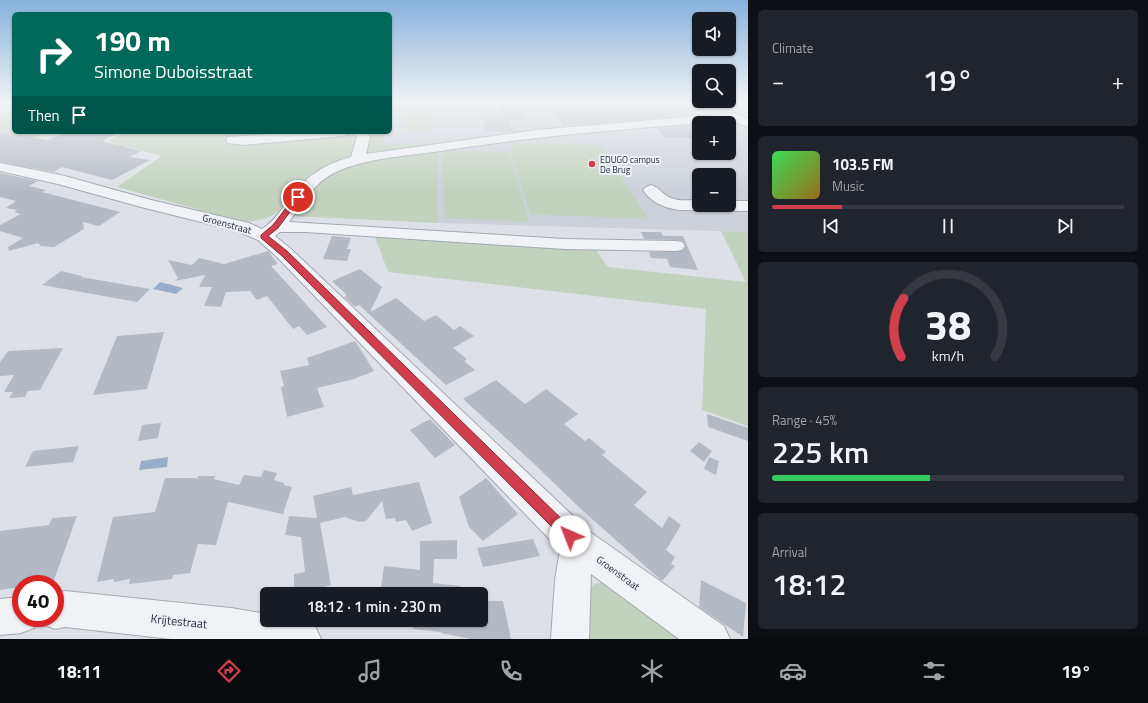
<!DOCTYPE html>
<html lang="en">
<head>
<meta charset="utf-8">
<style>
  :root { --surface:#171b24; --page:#20242c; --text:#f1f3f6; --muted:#9ea1a6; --line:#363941; --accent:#d13e4d }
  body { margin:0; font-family:"Titillium Web",sans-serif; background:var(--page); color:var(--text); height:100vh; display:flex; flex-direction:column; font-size:15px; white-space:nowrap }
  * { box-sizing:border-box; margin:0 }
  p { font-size:13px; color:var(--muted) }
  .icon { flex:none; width:22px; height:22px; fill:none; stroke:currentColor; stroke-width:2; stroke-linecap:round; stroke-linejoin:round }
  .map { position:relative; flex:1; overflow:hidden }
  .details { display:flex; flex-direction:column; gap:10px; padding:10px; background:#0d0f14; width:400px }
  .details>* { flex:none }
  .guide { position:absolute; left:12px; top:12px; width:380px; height:122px; border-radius:6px; box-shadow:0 1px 3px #0004; background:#00695c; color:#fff; overflow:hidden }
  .fabs { position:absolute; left:692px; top:12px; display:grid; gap:8px }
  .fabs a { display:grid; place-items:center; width:44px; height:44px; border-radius:6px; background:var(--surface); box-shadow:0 1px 3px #0004; font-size:20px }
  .speed { position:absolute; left:12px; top:575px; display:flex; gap:8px; font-size:20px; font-weight:700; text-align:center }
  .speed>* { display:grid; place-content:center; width:52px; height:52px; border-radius:50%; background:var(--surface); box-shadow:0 1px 3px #0004; line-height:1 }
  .speed .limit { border:6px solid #d22; background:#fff; color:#111 }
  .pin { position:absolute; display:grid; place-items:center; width:34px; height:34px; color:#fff; margin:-17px; border:2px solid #fff; border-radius:50%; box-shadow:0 1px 4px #0007 }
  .me { position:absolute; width:44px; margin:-22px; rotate:316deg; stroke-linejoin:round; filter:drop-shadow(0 0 3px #0008) }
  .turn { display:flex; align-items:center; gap:14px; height:84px; padding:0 16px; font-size:18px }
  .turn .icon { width:52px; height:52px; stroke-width:2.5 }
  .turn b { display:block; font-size:28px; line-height:34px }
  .then { display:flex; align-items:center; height:38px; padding:0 16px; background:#0003; gap:8px; font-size:15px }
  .big { font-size:30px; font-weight:600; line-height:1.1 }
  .details .card { flex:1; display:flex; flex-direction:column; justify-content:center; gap:6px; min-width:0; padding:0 14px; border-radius:6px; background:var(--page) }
  .details .dial { align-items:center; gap:0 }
  .dial svg { height:104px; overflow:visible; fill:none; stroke:var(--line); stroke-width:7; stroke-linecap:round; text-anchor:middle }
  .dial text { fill:var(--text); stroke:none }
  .song { display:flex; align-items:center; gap:12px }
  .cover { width:48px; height:48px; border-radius:6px; background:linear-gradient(135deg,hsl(130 70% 55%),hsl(40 70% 35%)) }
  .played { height:4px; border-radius:2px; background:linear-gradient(90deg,var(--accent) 20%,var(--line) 20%) }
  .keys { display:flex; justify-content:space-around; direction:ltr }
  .heat { display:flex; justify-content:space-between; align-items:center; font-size:22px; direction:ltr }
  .charge { height:6px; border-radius:3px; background:linear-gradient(90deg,#34c759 45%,var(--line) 0) }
  .trip { position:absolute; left:260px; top:587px; width:228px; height:40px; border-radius:6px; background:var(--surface); box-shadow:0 1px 3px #0004; font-weight:600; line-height:40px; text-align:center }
  .menu { display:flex; height:64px; justify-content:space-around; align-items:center; background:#090b0e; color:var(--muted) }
  .menu .icon { width:28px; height:28px }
  .menu .active { color:var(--accent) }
  .menu b { font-size:18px; color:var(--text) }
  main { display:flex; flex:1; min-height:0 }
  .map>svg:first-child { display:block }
</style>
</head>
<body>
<main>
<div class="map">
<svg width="748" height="639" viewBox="0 0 748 639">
  <rect width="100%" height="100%" fill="#dde1e7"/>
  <path fill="#cbd0d9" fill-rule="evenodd" d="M390,102h358v6l-17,5 -31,4 -263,26 -56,3 2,-14h7z
    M733,119l15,1v112l-311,-9v-72l106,-15zM699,123h30v30h-30zM699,175h30v30h-30z"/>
  <path fill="#c2d2be" d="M14,110v22h27l-1,4 -3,3 -37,-8v-17z
    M407,112l25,1 -1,19 -26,-1z
    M125,132h209l-95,12 110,-11c12,1 24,-1 36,-1l-4,13 56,-2v80l-146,-7 26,-33 36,-26c-15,5 -30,9 -43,18 -31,23 -18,44 -67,47l-126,-35 45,-31 -37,-10 -12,6 -9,-2 12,-6 -8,-3z
    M509,142l92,3 47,74 -118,-5z
    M442,150l67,2 20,70 -84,-4z
    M721,231l27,1v194l-46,-16 4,-101 -318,-37 -14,-38 221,15 13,18 138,15z
    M602,582l91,57h-107l2,-48 6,-7z"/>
  <path fill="#97adc9" d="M160,282l23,6 -7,6 -23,-5z
    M168,457l-1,10 -28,3 2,-9z"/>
  <path fill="#b4bac4" d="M498,102h17l8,18 -14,-1 4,13 -28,-1 -3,-12h22z
    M575,102h84l16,15 -112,9 -9,-15 28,1z
    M686,126l13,12 -35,-1 -8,-9z
    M0,132l48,8 19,-8h53l-18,9 39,10 -12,6 21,3 -38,20 -50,-13 -8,5 -54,-10z
    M0,173l38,8 -9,5 17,4 -4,2 78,20 -21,14 -16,-4 1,7 -30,18 -13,-1 -3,-3 -29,8 -1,-4 15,-9 -23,-7v-6l21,-11 -7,-2 3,-2 -11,-2 10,-7 -16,-4z
    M641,232h20l2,4h20l15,34 -28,-3 -3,-8 -16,-1 -2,-6 33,-1 4,-5 -3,-5 -7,-1 -32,-1z
    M332,236l19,2 -4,11h4l-4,12 -24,-2z
    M268,251l10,13 -7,2 56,61 -20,8 -8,-9 -6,3 -26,-33 -10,4 -7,-9 -24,1 -5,15 -17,-1 8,-19h-13l6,-12 -30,6 3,-3 -10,-18 24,5 7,-7 25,6z
    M360,269l22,18 -12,25 26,-14 28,23 12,-6 18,15 6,-4 14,10 -21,12 14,11 -3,2 11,9 -29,15 -87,-80 -4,2 -11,-10 3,-2 -15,-14z
    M61,271l21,5 -1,1 69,12 -13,13 -95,-17z
    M164,332l-17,57 -54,6 24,-59z
    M355,341l19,30 -20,8 -37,9 7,19 -37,10 -6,-30 3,-1 -4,-15 29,-6 -2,-7z
    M63,348l-23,42 -12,1 -3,6 -16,1 4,-6h-9l10,-17 -14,1v-14l8,-11z
    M496,380l29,24 21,-15 32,25 -14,10 21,17 4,-3 17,14 -4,3 45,37 -13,13 28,23 7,-12 12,9 -15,25 9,7 -4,7 4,2 -13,15 -79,-70 -53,-51 -67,-61z
    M707,414l41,14v13l-40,-14z
    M430,419l25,26 -20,13 -25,-28z
    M161,423l-3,15 -20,3 4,-16z
    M699,442l13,9 -8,11 -14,-11z
    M79,446l-6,16 -48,5 8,-16z
    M709,457l10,4 -3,14 -12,-6z
    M264,470l13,3 -3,7 10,3v2l8,2 -9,27 -55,-12 -12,43 -18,-1 -8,29 -17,2 -1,4 -43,5 1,-5 -16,3v-3l-17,3 16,-65 42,-5 10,-34h33v-2h17l-1,3 25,6 5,-10 17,2z
    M486,478l32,36 -35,27 -14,-14 -10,-30z
    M419,482l13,41 -20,8 -6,-11 -10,2 -1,-4 -9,1 -4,-18 -16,20 -7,1 -14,-5 -25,6 11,62 -24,7 -1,-4 -12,2v-16l11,-2 -4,-35 -16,-2 4,-19 28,2 -4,-22 38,-9 2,8z
    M77,516l-23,64 -33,4v3l-21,3v-59l49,-6 3,-7z
    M533,539l7,17 -40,8 -17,3 -6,-19z
    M457,540v19h-23l-1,24 27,3 -1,8h-79l4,-28 36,4v-29z
    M701,580l45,23 -3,34 -44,-30z
    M481,601h22l8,38h-40l-30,-6v-1l-28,-3 1,-9h67z"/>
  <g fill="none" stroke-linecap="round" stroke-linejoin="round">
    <g stroke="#a2a8b1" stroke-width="2">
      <path id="minor" d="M0,102h12l-1,2 -11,3z
        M734,113l14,6v8l-16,-6c-99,7 -199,15 -298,31 -31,4 -71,7 -98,20 -22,10 -33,31 -47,50l276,17 111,2 6,1 3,4 -3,4 -6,1 -111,-2 -260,-17h-25l-5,4 16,13 299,283 134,94 6,13h-51l-88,-65 -2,65h-38l4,-59 5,-30 -283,-293 -19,-17 -21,-9 -96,-24 -83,-23 -58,-13v-8l61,12 90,25 98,23 13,6c13,-8 20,-21 29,-32 16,-22 34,-33 60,-40l6,-20 -3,-5h13l3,4 -4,18 170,-24z
        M300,132h49l-2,3 -4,1 -100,9 -15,-2 -2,-3 2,-3z
        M651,185c7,2 10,7 16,11 10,6 21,4 32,4v5h30v-4h19v10l-70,-1c-15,-3 -26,-7 -35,-20l3,-3z
        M65,591l166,17 36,6v6h35l13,6 6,13h-150l-106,-12 -10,2 -13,-5 -2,-6h15v-25z
        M21,597v21h17l-4,10 -13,5 -21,2v-36z"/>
    </g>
    <path stroke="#bbbfc6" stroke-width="1.5" stroke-dasharray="1.5 1.5" stroke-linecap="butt" d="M744,102l4,4"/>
    <use href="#minor" fill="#f0f2f6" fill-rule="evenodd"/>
  </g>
  <linearGradient id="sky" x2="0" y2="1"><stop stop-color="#87b1dc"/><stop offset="0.53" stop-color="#f0f2f4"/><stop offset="1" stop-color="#f0f2f4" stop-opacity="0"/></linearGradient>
  <rect width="748" height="192" fill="url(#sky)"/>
  <path fill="#d13e4d" stroke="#882832" d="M295,196l6,1 -23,31 -10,8 19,15 287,280 2,5 -2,4 -4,2 -5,-2 -284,-285 -20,-17v-3l12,-10z"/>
  <circle fill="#d13e4d" stroke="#edf0f5" stroke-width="1.5" cx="592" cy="164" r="4"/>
  <g text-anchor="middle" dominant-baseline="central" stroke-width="4" stroke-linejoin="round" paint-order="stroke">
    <g font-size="9" fill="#262e3e" stroke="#edf0f5" text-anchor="start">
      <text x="600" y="159">EDUGO campus<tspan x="600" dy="10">De Brug</tspan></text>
    </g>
    <g font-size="10" fill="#262e3e" stroke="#edf0f5">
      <text transform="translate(227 224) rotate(15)">Groenstraat</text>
      <text transform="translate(618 573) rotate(36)">Groenstraat</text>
    </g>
    <g font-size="12" fill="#262e3e" stroke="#edf0f5">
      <text transform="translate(179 621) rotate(6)">Krijtestraat</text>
    </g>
  </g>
</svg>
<div class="fabs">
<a><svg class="icon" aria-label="sound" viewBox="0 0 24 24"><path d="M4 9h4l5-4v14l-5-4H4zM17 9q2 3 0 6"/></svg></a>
<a><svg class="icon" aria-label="search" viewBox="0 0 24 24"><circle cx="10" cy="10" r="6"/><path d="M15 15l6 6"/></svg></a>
<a>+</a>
<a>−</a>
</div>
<div class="speed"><div class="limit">40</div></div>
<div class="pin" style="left:298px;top:197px;background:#d93025"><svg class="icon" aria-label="arrive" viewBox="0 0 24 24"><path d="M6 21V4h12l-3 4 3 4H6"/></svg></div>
<svg class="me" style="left:570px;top:536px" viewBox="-20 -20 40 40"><circle r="19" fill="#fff"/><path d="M0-13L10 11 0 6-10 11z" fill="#d13e4d"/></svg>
<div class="trip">18:12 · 1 min · 230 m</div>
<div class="guide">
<div class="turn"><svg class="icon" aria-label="right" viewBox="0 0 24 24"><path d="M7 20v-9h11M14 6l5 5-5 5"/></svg><div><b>190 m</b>Simone Duboisstraat</div></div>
<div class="then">Then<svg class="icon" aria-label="arrive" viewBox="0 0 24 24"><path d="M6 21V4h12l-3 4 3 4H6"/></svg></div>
</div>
</div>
<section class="details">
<div class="card"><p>Climate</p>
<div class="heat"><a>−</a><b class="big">19°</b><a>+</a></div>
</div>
<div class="card">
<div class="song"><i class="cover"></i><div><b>103.5 FM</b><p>Music</p></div></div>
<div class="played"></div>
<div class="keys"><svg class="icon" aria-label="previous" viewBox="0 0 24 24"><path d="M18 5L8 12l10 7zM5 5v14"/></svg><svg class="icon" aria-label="pause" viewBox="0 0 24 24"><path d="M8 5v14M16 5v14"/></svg><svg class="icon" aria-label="next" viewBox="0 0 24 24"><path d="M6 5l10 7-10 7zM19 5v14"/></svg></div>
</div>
<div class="card dial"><svg viewBox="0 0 100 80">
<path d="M14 69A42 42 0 1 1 86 69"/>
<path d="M14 69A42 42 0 0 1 16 24" stroke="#d13e4d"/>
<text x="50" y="56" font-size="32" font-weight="700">38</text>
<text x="50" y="72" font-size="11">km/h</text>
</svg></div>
<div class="card"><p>Range · 45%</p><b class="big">225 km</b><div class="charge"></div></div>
<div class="card"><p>Arrival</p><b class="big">18:12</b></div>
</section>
</main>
<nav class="menu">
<b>18:11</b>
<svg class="icon active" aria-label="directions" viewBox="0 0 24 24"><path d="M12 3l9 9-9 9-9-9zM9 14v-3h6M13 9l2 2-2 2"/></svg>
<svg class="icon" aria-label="music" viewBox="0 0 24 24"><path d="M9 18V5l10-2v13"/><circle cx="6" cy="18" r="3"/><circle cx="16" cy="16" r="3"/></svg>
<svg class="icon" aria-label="phone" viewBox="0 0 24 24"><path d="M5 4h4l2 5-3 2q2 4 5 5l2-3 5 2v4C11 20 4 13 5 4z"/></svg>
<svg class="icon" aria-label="climate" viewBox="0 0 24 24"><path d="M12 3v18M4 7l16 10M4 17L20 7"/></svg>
<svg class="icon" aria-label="car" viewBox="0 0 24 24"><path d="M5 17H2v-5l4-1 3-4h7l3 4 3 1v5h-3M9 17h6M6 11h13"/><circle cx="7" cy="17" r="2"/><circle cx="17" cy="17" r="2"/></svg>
<svg class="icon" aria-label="filters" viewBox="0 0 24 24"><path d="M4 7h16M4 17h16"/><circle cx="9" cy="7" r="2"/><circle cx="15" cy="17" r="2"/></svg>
<b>19°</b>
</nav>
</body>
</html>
